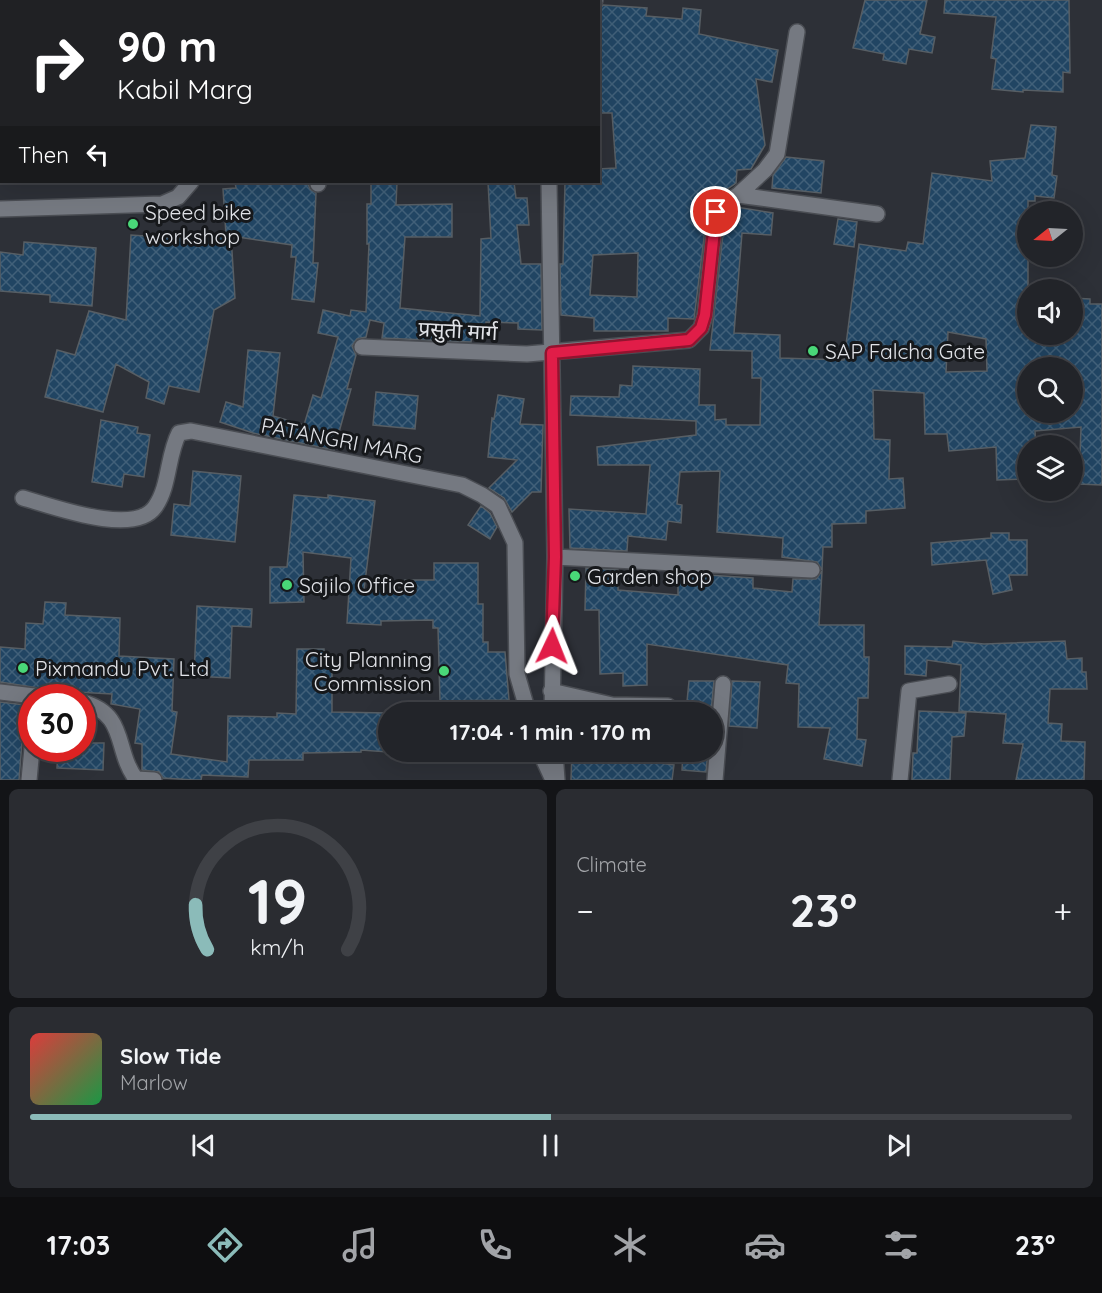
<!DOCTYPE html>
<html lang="en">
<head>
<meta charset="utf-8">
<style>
  :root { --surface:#222429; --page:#2a2c31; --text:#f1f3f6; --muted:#a2a4a8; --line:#3f4146; --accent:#8bbbb9 }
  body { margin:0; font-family:Quicksand,"Noto Sans Devanagari",sans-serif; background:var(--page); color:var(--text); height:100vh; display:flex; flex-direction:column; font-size:22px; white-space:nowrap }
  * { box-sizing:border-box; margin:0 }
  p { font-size:20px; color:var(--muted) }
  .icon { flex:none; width:33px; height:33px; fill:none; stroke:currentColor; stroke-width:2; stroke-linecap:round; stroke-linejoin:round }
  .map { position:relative; height:780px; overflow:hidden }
  .side { display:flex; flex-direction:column; gap:9px; padding:9px; background:#131417; flex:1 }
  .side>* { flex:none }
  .hud { position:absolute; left:0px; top:0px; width:600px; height:183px; box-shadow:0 6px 24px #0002,0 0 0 2px var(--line); background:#202124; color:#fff; overflow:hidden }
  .needle { width:39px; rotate:252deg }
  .controls { position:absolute; left:1017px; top:201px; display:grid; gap:12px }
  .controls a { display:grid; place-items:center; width:66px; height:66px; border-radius:50%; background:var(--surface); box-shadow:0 6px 24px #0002,0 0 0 2px var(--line); font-size:30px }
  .speed { position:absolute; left:18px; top:684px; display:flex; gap:12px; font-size:30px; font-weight:700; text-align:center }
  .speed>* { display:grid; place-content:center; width:78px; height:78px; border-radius:50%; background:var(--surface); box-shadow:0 6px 24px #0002,0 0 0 2px var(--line); line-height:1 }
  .speed .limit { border:9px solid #d22; background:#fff; color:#111 }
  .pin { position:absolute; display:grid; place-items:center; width:51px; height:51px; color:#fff; margin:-26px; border:3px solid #fff; border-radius:50%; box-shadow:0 2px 6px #0007 }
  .me { position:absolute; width:66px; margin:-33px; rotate:2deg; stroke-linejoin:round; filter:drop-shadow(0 0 4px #0008) }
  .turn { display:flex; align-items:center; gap:21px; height:126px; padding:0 18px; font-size:27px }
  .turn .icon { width:78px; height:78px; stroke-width:2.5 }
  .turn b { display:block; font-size:42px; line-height:51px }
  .then { display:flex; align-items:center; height:57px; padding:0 18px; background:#0003; gap:12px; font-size:22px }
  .big { font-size:45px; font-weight:800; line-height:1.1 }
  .side .widget { flex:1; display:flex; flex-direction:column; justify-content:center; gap:9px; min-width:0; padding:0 21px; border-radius:9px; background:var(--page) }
  .side .dial { align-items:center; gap:0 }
  .dial svg { height:156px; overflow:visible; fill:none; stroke:var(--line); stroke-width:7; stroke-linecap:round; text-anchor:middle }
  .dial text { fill:var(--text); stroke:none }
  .song { display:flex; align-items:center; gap:18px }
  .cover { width:72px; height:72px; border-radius:9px; background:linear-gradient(135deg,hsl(0 70% 55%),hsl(140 70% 35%)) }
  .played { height:6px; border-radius:3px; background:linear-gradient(90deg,var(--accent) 50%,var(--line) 50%) }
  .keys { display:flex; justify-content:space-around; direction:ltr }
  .heat { display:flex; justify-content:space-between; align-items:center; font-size:33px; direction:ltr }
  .side .tiles { flex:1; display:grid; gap:9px; grid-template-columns:1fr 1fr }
  .widget:last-child { grid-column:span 2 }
  .trip { position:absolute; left:378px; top:702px; width:345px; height:60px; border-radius:30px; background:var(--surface); box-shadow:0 6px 24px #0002,0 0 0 2px var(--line); font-weight:800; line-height:60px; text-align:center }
  .dock { display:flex; height:96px; justify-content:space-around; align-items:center; background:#0e0e10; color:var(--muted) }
  .dock .icon { width:42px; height:42px }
  .dock .selected { color:var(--accent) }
  .dock b { font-size:27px; color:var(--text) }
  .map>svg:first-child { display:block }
</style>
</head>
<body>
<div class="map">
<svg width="1102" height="780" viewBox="0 0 1102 780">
  <defs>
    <pattern id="building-cross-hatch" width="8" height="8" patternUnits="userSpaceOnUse" patternTransform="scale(1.5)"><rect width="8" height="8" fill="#214563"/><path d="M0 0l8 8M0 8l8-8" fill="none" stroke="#416079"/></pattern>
  </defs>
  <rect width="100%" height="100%" fill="#2d3037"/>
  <path fill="url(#building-cross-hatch)" stroke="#575e64" stroke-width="1.5" fill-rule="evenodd" d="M865,0h62l-7,34 15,3 -3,16 -23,-4 -3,15 -23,-4 1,-6 -31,-6z
    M945,0h124l1,73 -7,-1v20l-40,-2v2l-31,-3 4,-30 -5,-1 5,-41 -52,-4z
    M603,5l44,3 -1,8 36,3 1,-11 18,2 -2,24 79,16 -6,32 -16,-3 9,66 -14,24 -14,1 -1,13 -19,13 -9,10 -14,113 -26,-1v13h-74v-13l-33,-3 -1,-51h3l2,-82h33v-13l18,-1 -4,-55h-14v-102zM638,253l-1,44 -47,-2 3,-40z
    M1031,125l25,2 -4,48 5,1 -3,22 -19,-2v5h-7v133h44v-36l18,1v5h12v181l-23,-1 2,-57 -46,4 1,15h-8v33l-31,1 -1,-33 -47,4 -2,-17h-22l-1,-41 -51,-3 1,49 16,1 -1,39 14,-1 2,30 -39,3v12l-34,1v23h-9l-1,23 -5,-8 -35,-5 1,-19 -66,-6 3,-61 -40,1 -3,32 5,1 -1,18 -13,-2 -2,19 -38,-4 -1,15 -57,-3 -1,-39 77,5 4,-49h-52l-1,-18 99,-12v-14l-126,-6 1,-19 48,1 1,-12 12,1 1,-20 67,3 -1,36h16v15l11,-1v6h34l1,-47h-9v-27l-42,-1 15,-134 5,-5 6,-4 37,6 -2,22 -29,-2 -8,100 46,2v23l64,2 15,-116 47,7 2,-9 15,2 9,-71 60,8 -2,-20 35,-3zM948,332l38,7 1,32 -41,1zM1028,368h44v44h-44z
    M786,157l38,4 -3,32 -49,-5 1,-13z
    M235,182l73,2 2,5 6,4 -3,70h5l-4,39 -22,-3 4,-42h-5l1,-12 -61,-9 4,62 -21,12 -15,82 -30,-6 -5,18 -18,-6 3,-16 -33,-18 -13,48 -58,-15 12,-47 18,5 14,-44 37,9 5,-85 44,3 51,-3 -3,-46 13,-1z
    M371,182h26l-1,23 56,-1v33h-47l-5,71 80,8 1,-77 10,-1 -3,-56h26l2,16h11l2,27h-12l4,39h20l1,66 -24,-1v-6l-32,-1 -2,15 -12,-1 -1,6 -89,-4 2,-15 -14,-3 -4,17 -9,2 -5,7 4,9 -9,34h4l-17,61 -81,-17 -33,-11 6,-20 17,5 5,-57 32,3 -7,63 31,9 9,-30 8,3 17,-61 -20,-4 5,-23 27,6 1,-6 15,2 3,-68h-2v-40h4z
    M838,219l19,3 -3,25 -20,-3z
    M24,242l72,6 -4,58 -42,-4v-7l-50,-4v-39l23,3z
    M376,392l42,4 -3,33 -42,-4z
    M498,395l26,4 -4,25 23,1 -2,67h-9l-20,20 -8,-14 -15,-10 28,-28 -29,-3 4,-39 2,1z
    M101,420l37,7 -1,6 13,2 -6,42 -20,-3 -2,13 -30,-5z
    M193,471l48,5 -6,66 -64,-7 3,-31 16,2z
    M294,495l34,3v-3l47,6 -11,89 41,2v-12h29v-17h44v41h5v38h5v10h17l4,48 -69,1 -2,-73h-5v-8l-52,1v4l-34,-2 4,-65 -48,-6 1,50 -34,1v-36h17z
    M481,506l9,7 7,14 -7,12 -22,-14z
    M991,533h18v7h18v35h-18l3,15 -19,4 -7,-34 -54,5 -1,-22 60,-5z
    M586,568l32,2v20l60,5v-22l75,5v10l39,4 1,-13h23l6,-8 -3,54h45v32h5l-1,41h-10l-1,41 9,1 -4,26 -38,-7 6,-31 -32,-1 1,-43 -13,-1 2,-18 -141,-21v41l-24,1v-13l-23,1 -1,-64h-14z
    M45,602l21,1 -1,12 55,3 -1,38 55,3 -2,52 5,1 -6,42 56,8 1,-46 49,1v-4l19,1 1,-65h27v16h8v47l56,1v39l-27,-2v2l-58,1v7h-54l-1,17 -46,-2 -1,5h-7l-31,-2 -4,-6 -17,-2v-26l-7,-1 5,-34 -29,-5 1,-10 -54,-3 -58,-9v-35l25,2 1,-26 17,1z
    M197,606l55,3 -1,18 -19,-1 -2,52 -36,-2z
    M953,641l31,3 81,-3 2,18 15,-1v14h4l1,17h-37l-2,34 14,1 -1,17 24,1 -1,38h-68l7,-36 -20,-1 3,-29 -47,-3 2,-46 -34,-5 -1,16 -21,-2v-28l47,1z
    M689,681h25l-3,31h-25z
    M732,681l28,1 -3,46 -28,-2z
    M0,702l25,3 -6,75h-19z
    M919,711l47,2 -2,23 -12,1 -2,43h-38l1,-27h4z
    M82,743h22l-1,27 -46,-2 1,-20h24z
    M572,752l46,1v4l56,8 -2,15h-101z
    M683,752h25l-2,20 -24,-2z"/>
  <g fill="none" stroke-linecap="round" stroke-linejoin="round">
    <g stroke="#4a4d53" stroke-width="18">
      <path id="minor" d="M439,0l1,2
        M214,2v-2
        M594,2l1,-2
        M318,182v2
        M549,182l6,375 -3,155
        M738,195l27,-25 12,-16 20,-122
        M0,209l162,-5 16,-7 13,-15
        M362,347l165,7 162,-14 12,-12 4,-13 11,-103 8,-9 14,-8 139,19
        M23,498c29,8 111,39 132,9 15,-21 12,-51 24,-74l12,-2 271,54 20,10 16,11 17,37 2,131 11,38
        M555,557l257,13
        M551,691l61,14 56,1
        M0,692l51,6
        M82,702c46,12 32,48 54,77l18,1
        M540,752l13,28
        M555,752l2,28
        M29,780l3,-32
        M715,780l8,-96
        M900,780l9,-89 40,-7"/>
    </g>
    <use href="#minor" stroke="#757981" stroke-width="15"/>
  </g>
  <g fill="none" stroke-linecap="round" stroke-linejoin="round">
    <g stroke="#92132f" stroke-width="15">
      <path id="route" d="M552,646l3,-89 -3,-204 137,-13 12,-12 4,-13 11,-103"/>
    </g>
    <use href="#route" stroke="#e11d48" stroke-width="10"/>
  </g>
  <g fill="#49d778" stroke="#16181b" stroke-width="2">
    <circle cx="133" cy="224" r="6"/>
    <circle cx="813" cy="351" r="6"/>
    <circle cx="575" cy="576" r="6"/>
    <circle cx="287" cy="585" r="6"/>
    <circle cx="23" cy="668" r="6"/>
    <circle cx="444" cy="671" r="6"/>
  </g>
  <g text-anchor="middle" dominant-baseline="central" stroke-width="6" stroke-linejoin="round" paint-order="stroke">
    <g font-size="21" fill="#e1e3e8" stroke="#16181b" text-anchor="start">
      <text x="145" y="212">Speed bike<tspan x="145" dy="24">workshop</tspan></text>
      <text x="825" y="351">SAP Falcha Gate</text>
      <text x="587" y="576">Garden shop</text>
      <text x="299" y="585">Sajilo Office</text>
      <text x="432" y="659" text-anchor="end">City Planning<tspan x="432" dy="24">Commission</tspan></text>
      <text x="35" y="668">Pixmandu Pvt. Ltd</text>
    </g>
    <g font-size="21" fill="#e1e3e8" stroke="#16181b">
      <text transform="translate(458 330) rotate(3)">प्रसुती मार्ग</text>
      <text transform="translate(342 440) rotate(11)">PATANGRI MARG</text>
    </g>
  </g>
</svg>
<div class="controls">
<a><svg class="needle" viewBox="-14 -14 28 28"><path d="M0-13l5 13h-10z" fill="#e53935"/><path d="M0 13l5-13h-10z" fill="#a2a4a8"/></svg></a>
<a><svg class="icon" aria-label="sound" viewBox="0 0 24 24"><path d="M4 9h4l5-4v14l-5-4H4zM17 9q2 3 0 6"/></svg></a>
<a><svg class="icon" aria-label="search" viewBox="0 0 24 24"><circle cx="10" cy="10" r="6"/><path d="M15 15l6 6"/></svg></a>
<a><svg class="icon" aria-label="layers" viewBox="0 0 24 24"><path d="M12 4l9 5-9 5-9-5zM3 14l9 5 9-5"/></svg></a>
</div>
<div class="speed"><div class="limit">30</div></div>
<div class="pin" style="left:716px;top:212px;background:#d93025"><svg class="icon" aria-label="arrive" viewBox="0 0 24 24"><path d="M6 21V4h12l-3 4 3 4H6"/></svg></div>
<svg class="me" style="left:552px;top:646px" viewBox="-20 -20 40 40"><path d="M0-17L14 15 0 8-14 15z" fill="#e11d48" stroke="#fff" stroke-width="4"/></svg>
<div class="trip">17:04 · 1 min · 170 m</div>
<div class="hud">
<div class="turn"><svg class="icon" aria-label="right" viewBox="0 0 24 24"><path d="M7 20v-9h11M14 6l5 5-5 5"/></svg><div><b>90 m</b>Kabil Marg</div></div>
<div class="then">Then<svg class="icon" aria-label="left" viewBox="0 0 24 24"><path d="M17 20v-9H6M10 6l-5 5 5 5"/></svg></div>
</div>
</div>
<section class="side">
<div class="tiles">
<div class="widget dial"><svg viewBox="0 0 100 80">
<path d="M14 69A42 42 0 1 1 86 69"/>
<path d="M14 69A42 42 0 0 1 8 46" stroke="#8bbbb9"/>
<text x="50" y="56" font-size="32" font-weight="700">19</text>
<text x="50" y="72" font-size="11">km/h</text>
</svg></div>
<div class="widget"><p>Climate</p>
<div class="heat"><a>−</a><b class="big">23°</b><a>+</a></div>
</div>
<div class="widget">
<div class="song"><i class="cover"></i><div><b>Slow Tide</b><p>Marlow</p></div></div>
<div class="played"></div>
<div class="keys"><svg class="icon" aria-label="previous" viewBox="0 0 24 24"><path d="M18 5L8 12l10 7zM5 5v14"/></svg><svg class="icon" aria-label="pause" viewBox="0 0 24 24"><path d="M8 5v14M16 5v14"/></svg><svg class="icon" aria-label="next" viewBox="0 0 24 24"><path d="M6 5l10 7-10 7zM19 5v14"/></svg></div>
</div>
</div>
</section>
<nav class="dock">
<b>17:03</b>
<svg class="icon selected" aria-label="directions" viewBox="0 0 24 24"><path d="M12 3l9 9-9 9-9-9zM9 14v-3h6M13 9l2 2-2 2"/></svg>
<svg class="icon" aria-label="music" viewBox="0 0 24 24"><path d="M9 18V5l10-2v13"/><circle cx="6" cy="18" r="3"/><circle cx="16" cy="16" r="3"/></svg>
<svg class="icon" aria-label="phone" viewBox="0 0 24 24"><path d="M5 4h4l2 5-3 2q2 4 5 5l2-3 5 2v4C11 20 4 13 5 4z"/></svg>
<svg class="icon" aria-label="climate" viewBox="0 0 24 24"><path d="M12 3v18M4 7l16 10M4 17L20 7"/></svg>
<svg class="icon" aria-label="car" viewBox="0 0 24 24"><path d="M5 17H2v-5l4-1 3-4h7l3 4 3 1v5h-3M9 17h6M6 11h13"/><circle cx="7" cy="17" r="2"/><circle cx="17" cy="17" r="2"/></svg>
<svg class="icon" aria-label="filters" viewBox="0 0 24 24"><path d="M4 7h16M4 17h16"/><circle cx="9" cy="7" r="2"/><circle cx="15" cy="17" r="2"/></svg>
<b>23°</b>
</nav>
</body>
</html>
